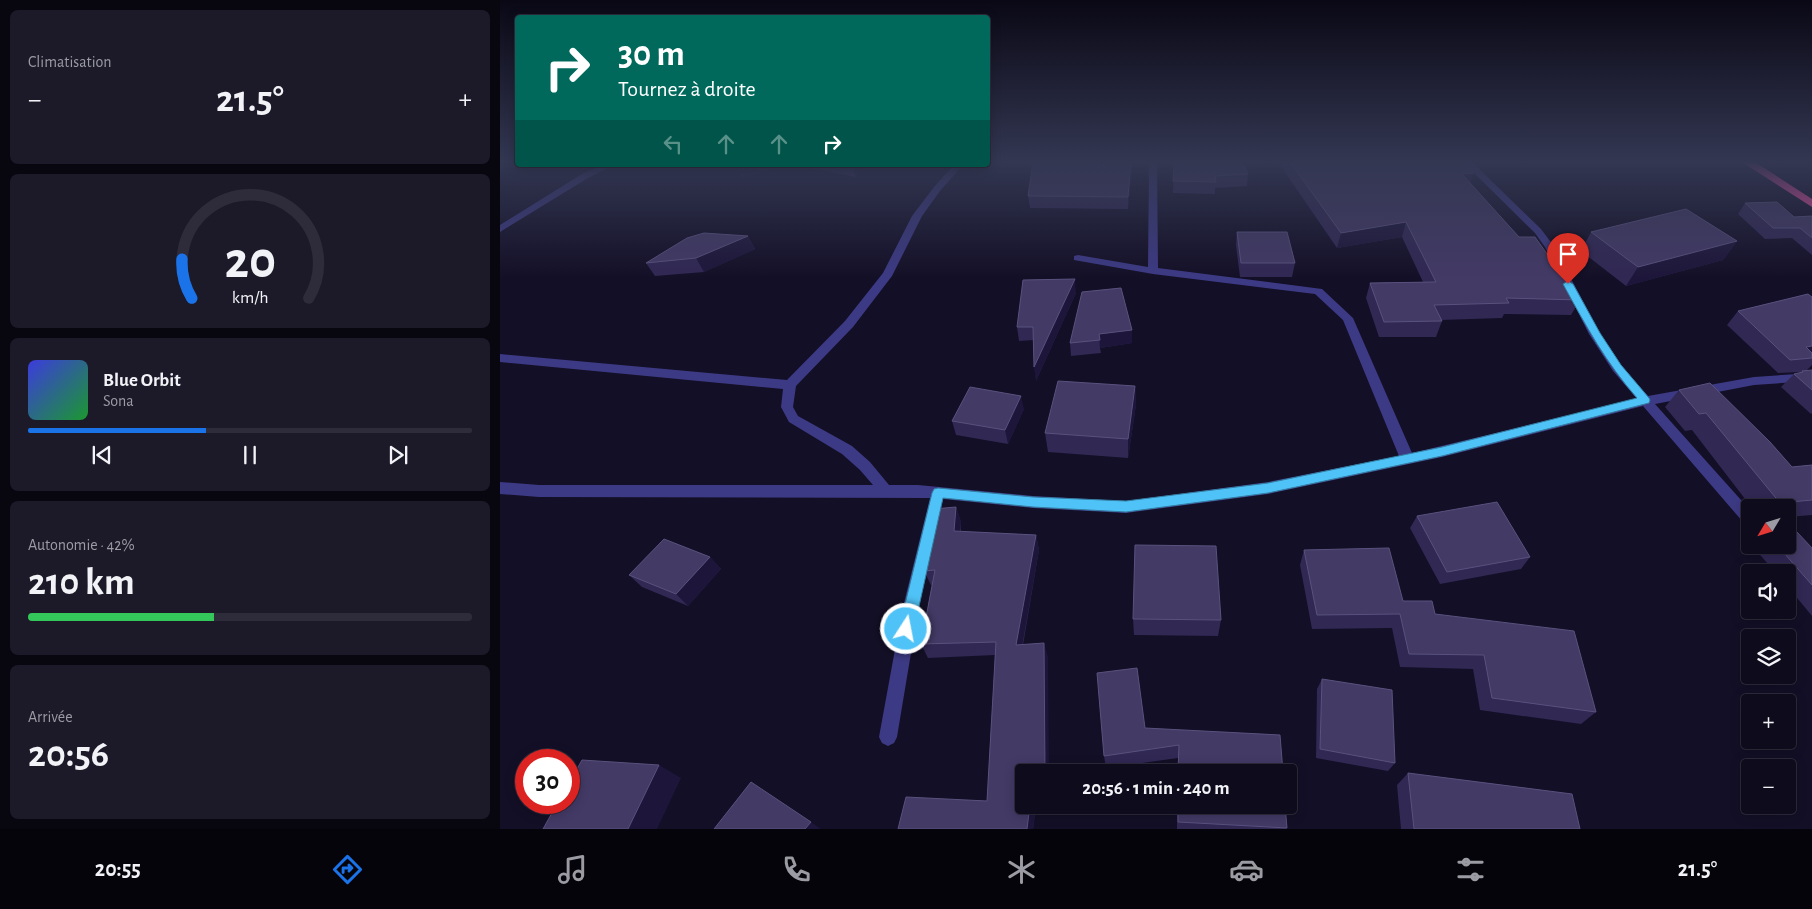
<!DOCTYPE html>
<html lang="fr">
<head>
<meta charset="utf-8">
<style>
  :root { --surface:#0e0b1c; --page:#1c1929; --text:#f1f3f6; --muted:#9b9ba3; --line:#2e2b3b; --accent:#1a73e8 }
  body { margin:0; font-family:"Alegreya Sans",sans-serif; background:var(--page); color:var(--text); height:100vh; display:flex; flex-direction:column; font-size:19px; white-space:nowrap }
  * { box-sizing:border-box; margin:0 }
  p { font-size:16px; color:var(--muted) }
  .icon { flex:none; width:28px; height:28px; fill:none; stroke:currentColor; stroke-width:2; stroke-linecap:round; stroke-linejoin:round }
  .map { position:relative; flex:1; overflow:hidden }
  .sheet { display:flex; flex-direction:column; gap:10px; padding:10px; background:#08060f; width:500px }
  .sheet>* { flex:none }
  .top-card { position:absolute; left:15px; top:15px; width:475px; height:152px; border-radius:5px; box-shadow:0 2px 12px #0003,0 0 0 1px var(--line); background:#00695c; color:#fff; overflow:hidden }
  .needle { width:32px; rotate:232deg }
  .tools { position:absolute; left:1241px; top:499px; display:grid; gap:10px }
  .tools a { display:grid; place-items:center; width:55px; height:55px; border-radius:5px; background:var(--surface); box-shadow:0 2px 12px #0003,0 0 0 1px var(--line); font-size:25px }
  .speed { position:absolute; left:15px; top:749px; display:flex; gap:10px; font-size:25px; font-weight:700; text-align:center }
  .speed>* { display:grid; place-content:center; width:65px; height:65px; border-radius:50%; background:var(--surface); box-shadow:0 2px 12px #0003,0 0 0 1px var(--line); line-height:1 }
  .speed .limit { border:8px solid #d22; background:#fff; color:#111 }
  .pin { position:absolute; display:grid; place-items:center; width:42px; height:42px; color:#fff; margin:-51px -21px; border-radius:50% 50% 50% 0; rotate:-45deg; box-shadow:0 0 5px #0007 }
  .pin .icon { rotate:45deg }
  .me { position:absolute; width:55px; margin:-28px; rotate:11deg; stroke-linejoin:round; filter:drop-shadow(0 0 4px #0008) }
  .turn { display:flex; align-items:center; gap:18px; height:105px; padding:0 20px; font-size:22px }
  .turn .icon { width:65px; height:65px; stroke-width:2.5 }
  .turn b { display:block; font-size:35px; line-height:42px }
  .lanes { display:flex; align-items:center; height:48px; padding:0 20px; background:#0003; justify-content:center; gap:25px; direction:ltr }
  .lanes .off { opacity:.35 }
  .big { font-size:38px; font-weight:700; line-height:1.1 }
  .sheet .widget { flex:1; display:flex; flex-direction:column; justify-content:center; gap:8px; min-width:0; padding:0 18px; border-radius:8px; background:var(--page) }
  .sheet .dial { align-items:center; gap:0 }
  .dial svg { height:130px; overflow:visible; fill:none; stroke:var(--line); stroke-width:7; stroke-linecap:round; text-anchor:middle }
  .dial text { fill:var(--text); stroke:none }
  .song { display:flex; align-items:center; gap:15px }
  .cover { width:60px; height:60px; border-radius:8px; background:linear-gradient(135deg,hsl(240 70% 55%),hsl(130 70% 35%)) }
  .played { height:5px; border-radius:2px; background:linear-gradient(90deg,var(--accent) 40%,var(--line) 40%) }
  .keys { display:flex; justify-content:space-around; direction:ltr }
  .heat { display:flex; justify-content:space-between; align-items:center; font-size:28px; direction:ltr }
  .charge { height:8px; border-radius:4px; background:linear-gradient(90deg,#34c759 42%,var(--line) 0) }
  .trip { position:absolute; left:515px; top:764px; width:282px; height:50px; border-radius:5px; background:var(--surface); box-shadow:0 2px 12px #0003,0 0 0 1px var(--line); font-weight:700; line-height:50px; text-align:center }
  .dock { display:flex; height:80px; justify-content:space-around; align-items:center; background:#06040b; color:var(--muted) }
  .dock .icon { width:35px; height:35px }
  .dock .selected { color:var(--accent) }
  .dock b { font-size:22px; color:var(--text) }
  main { display:flex; flex:1; min-height:0 }
  .map>svg:first-child { display:block }
</style>
</head>
<body>
<main>
<section class="sheet">
<div class="widget"><p>Climatisation</p>
<div class="heat"><a>−</a><b class="big">21.5°</b><a>+</a></div>
</div>
<div class="widget dial"><svg viewBox="0 0 100 80">
<path d="M14 69A42 42 0 1 1 86 69"/>
<path d="M14 69A42 42 0 0 1 8 45" stroke="#1a73e8"/>
<text x="50" y="56" font-size="32" font-weight="700">20</text>
<text x="50" y="72" font-size="11">km/h</text>
</svg></div>
<div class="widget">
<div class="song"><i class="cover"></i><div><b>Blue Orbit</b><p>Sona</p></div></div>
<div class="played"></div>
<div class="keys"><svg class="icon" aria-label="previous" viewBox="0 0 24 24"><path d="M18 5L8 12l10 7zM5 5v14"/></svg><svg class="icon" aria-label="pause" viewBox="0 0 24 24"><path d="M8 5v14M16 5v14"/></svg><svg class="icon" aria-label="next" viewBox="0 0 24 24"><path d="M6 5l10 7-10 7zM19 5v14"/></svg></div>
</div>
<div class="widget"><p>Autonomie · 42%</p><b class="big">210 km</b><div class="charge"></div></div>
<div class="widget"><p>Arrivée</p><b class="big">20:56</b></div>
</section>
<div class="map">
<svg width="1312" height="829" viewBox="0 0 1312 829">
  <rect width="100%" height="100%" fill="#130f26"/>
  <g fill="none" stroke-linecap="round" stroke-linejoin="round">
    <path fill="#3d3a85" fill-rule="evenodd" d="M554,162l54,2 29,-2 -29,8 -50,-5z
      M649,162h8l1,106 164,21 31,29 59,135 225,-54 -24,-28 -24,-37 -44,-87 -10,-14 -72,-71h9l69,67 12,16 47,88 21,32 27,31 106,-19 58,-4v8l-58,4 -99,19 95,106v13l-7,-1 -100,-116 -201,51 -174,37 -142,19 -93,-5 -90,-9 -25,112 -21,126 -3,6 -6,3 -6,-3 -3,-6 23,-126 28,-113 -391,-1 -39,-3v-12l39,3h334l-13,-15 -18,-16 -53,-32 -8,-15 2,-18 -283,-27v-8l287,26 58,-59 38,-48 29,-57 22,-29 20,-22h9l-23,26 -18,25 -30,60 -39,51 -57,59 -3,21 5,9 54,30 18,16 19,23h29l115,11 93,5 142,-19 131,-26 -56,-136 -28,-26 -162,-20 -79,-14v-4l4,-1 70,12z
      M103,165h11l-26,13 -88,54v-7l82,-51z"/>
    <path fill="#ff4fa3" fill-rule="evenodd" d="M1242,162h13l57,37v8z"/>
  </g>
  <path fill="#312854" d="M612,162h20l-4,47 -98,-1 -2,-12z
    M674,162l74,12 -1,12 -32,2v6l-42,-1z
    M780,162h182l12,11 -4,10 49,54 61,63 -9,15 -67,-1 -2,4 -61,2 1,1 -6,16h-57l-13,-39 4,-15 53,-1 -21,-45 -65,11 -57,-83z
    M295,165h64l-3,12z
    M1245,203l49,14 18,-1v39l-20,-17 -27,1 -27,-25z
    M737,232l58,31 -3,14h-52l-4,-32z
    M1091,232l146,9 -14,19 -97,26 -45,-35z
    M248,236l7,13 -51,23 -49,4 -9,-13z
    M576,293l-40,88 -2,-41 -15,1 -2,-14z
    M1312,297v68l-6,6 6,-1v43l-1,1 -30,-27 13,-13 6,-1 1,-1 -23,1 -51,-48 11,-14z
    M632,330v13l-32,5 1,5 -30,3 -1,-13z
    M635,386l1,19 -8,53 -80,-6 -3,-19z
    M1179,390l113,77 20,-2v50l-24,2v-9h-36l-60,-78 -7,1 -20,-24z
    M524,409l-16,35 -52,-9 -4,-14z
    M456,507l5,15v10l75,3 3,15 -16,95 25,12 -24,115v33h12l-3,24 -46,-28 8,-146 -67,3 -7,-14 11,-59h-1l-7,-14z
    M917,516l113,41 -9,12 -81,15 -30,-56z
    M1257,545h31l24,3v68l-24,-29v-15h-13l-21,-24z
    M804,550l99,51 32,13 161,98 -15,12 -101,-14 -7,-41 -73,-2 -8,-39 -80,1 -12,-64z
    M210,557l11,12 -33,37 -46,-19 -13,-12z
    M633,619l88,1 -3,16 -84,-1z
    M822,679l73,84 -7,8 -72,-13 1,-69z
    M645,728l138,44h-105v-14l-72,10 -2,-12z
    M908,773l172,56h-179l-4,-44z
    M677,805h108l2,23 -1,1h-109z"/>
  <path fill="#1d163a" d="M631,162h1v4l-4,43v-12z
    M235,165h49l-43,13z
    M352,165h7l-3,12z
    M974,173l-5,14 -7,-13z
    M906,222l-4,15 -65,11 4,-15z
    M248,236l7,13 -51,23 -8,-14z
    M1237,241l-14,19 -97,26 12,-19z
    M575,279l1,14 -40,88 -2,-14z
    M632,330v13l-32,5 -1,-14z
    M1312,346v10l-6,-9z
    M635,386l1,19 -8,53v-19z
    M521,396l3,13 -16,35 -3,-14z
    M456,507l5,15 -2,24 -5,-15z
    M536,535l3,15 -19,108 -4,-13z
    M210,557l11,12 -33,37 -12,-12z
    M544,643l4,14 1,115h-4z
    M159,765l22,13 -24,51h-29z
    M530,805h6l-3,24h-6z
    M311,822l10,7h-16z"/>
  <path fill="#433a66" stroke="#5a527e" d="M533,162h66l-1,6 14,-6h19l-3,35 -100,-1z
    M674,162h68l6,12 -33,2 1,6 -43,-1z
    M790,162h172l12,11 -12,1 57,63h16l45,63 -74,-2 3,5 -75,2 8,16 -58,1 -14,-39 66,-1 -30,-60 -65,11z
    M1277,202l17,15 18,-1v22l-12,-10h-27l-28,-25z
    M1186,209l51,32 -99,26 -47,-35z
    M737,232h50l8,31h-54z
    M204,233l44,3 -52,22 -50,5 41,-25z
    M575,279l-41,88 -1,-40h-16l6,-47z
    M621,288l11,42 -33,4 1,6 -30,3 12,-51z
    M1308,294l4,3v49l-6,1 6,6v5l-22,2 -52,-49z
    M1312,370v20l-18,-16 9,-2 -1,-1z
    M558,381l77,5 -7,53 -83,-6z
    M1210,383l60,59 22,25 20,-2v35l-32,3 -74,-90 -7,1 -20,-24z
    M470,387l51,9 -16,34 -53,-9z
    M997,502l33,55 -83,15 -30,-56z
    M456,507l-2,24 82,4 -20,110 28,-2 1,129h-21v33h6l-3,24h-129l8,-32 81,4 9,-159 -75,2 14,-74 -11,1 9,-62z
    M1296,531l16,17v37l-35,-40h11v-13z
    M164,539l46,18 -34,37 -47,-19z
    M635,545l81,1 5,74 -88,-1z
    M889,548l14,53h29l3,13 139,17 22,81 -104,-14 -8,-43 -75,-1 -9,-40 -83,1 -13,-65z
    M637,668l8,60 135,7 3,37h-105l1,-27 -75,11 -7,-83z
    M822,679l70,11 3,73 -75,-14z
    M82,760l77,5 -31,64h-85l15,-27h11v-19z
    M908,773l164,21 8,35h-166z
    M251,782l60,40 -6,7h-91z
    M678,805h107l2,23 -109,-6z"/>
  <linearGradient id="sky" x2="0" y2="1"><stop stop-color="#0a0815"/><stop offset="0.58" stop-color="#333752"/><stop offset="1" stop-color="#333752" stop-opacity="0"/></linearGradient>
  <rect width="1312" height="279" fill="url(#sky)"/>
  <path fill="#4fc3f7" stroke="#337fa1" d="M1068,281l5,3 27,49 21,32 28,33 1,2 -1,3 -207,53 -174,37 -142,19 -93,-5 -90,-9 -29,131 -2,5 -6,2 -5,-2 -2,-5 33,-136 2,-4 4,-1 95,9 93,4 142,-18 174,-36 195,-49c-31,-35 -51,-72 -74,-114z"/>
</svg>
<div class="tools">
<a><svg class="needle" viewBox="-14 -14 28 28"><path d="M0-13l5 13h-10z" fill="#e53935"/><path d="M0 13l5-13h-10z" fill="#9b9ba3"/></svg></a>
<a><svg class="icon" aria-label="sound" viewBox="0 0 24 24"><path d="M4 9h4l5-4v14l-5-4H4zM17 9q2 3 0 6"/></svg></a>
<a><svg class="icon" aria-label="layers" viewBox="0 0 24 24"><path d="M12 4l9 5-9 5-9-5zM3 14l9 5 9-5"/></svg></a>
<a>+</a>
<a>−</a>
</div>
<div class="speed"><div class="limit">30</div></div>
<div class="pin" style="left:1068px;top:284px;background:#d93025"><svg class="icon" aria-label="arrive" viewBox="0 0 24 24"><path d="M6 21V4h12l-3 4 3 4H6"/></svg></div>
<svg class="me" style="left:406px;top:629px" viewBox="-20 -20 40 40"><circle r="17" fill="#4fc3f7" stroke="#fff" stroke-width="3"/><path d="M0-11L8 9 0 5-8 9z" fill="#fff"/></svg>
<div class="trip">20:56 · 1 min · 240 m</div>
<div class="top-card">
<div class="turn"><svg class="icon" aria-label="right" viewBox="0 0 24 24"><path d="M7 20v-9h11M14 6l5 5-5 5"/></svg><div><b>30 m</b>Tournez à droite</div></div>
<div class="lanes"><svg class="icon off" aria-label="left" viewBox="0 0 24 24"><path d="M17 20v-9H6M10 6l-5 5 5 5"/></svg><svg class="icon off" aria-label="ahead" viewBox="0 0 24 24"><path d="M12 20V5M6 11l6-6 6 6"/></svg><svg class="icon off" aria-label="ahead" viewBox="0 0 24 24"><path d="M12 20V5M6 11l6-6 6 6"/></svg><svg class="icon" aria-label="right" viewBox="0 0 24 24"><path d="M7 20v-9h11M14 6l5 5-5 5"/></svg></div>
</div>
</div>
</main>
<nav class="dock">
<b>20:55</b>
<svg class="icon selected" aria-label="directions" viewBox="0 0 24 24"><path d="M12 3l9 9-9 9-9-9zM9 14v-3h6M13 9l2 2-2 2"/></svg>
<svg class="icon" aria-label="music" viewBox="0 0 24 24"><path d="M9 18V5l10-2v13"/><circle cx="6" cy="18" r="3"/><circle cx="16" cy="16" r="3"/></svg>
<svg class="icon" aria-label="phone" viewBox="0 0 24 24"><path d="M5 4h4l2 5-3 2q2 4 5 5l2-3 5 2v4C11 20 4 13 5 4z"/></svg>
<svg class="icon" aria-label="climate" viewBox="0 0 24 24"><path d="M12 3v18M4 7l16 10M4 17L20 7"/></svg>
<svg class="icon" aria-label="car" viewBox="0 0 24 24"><path d="M5 17H2v-5l4-1 3-4h7l3 4 3 1v5h-3M9 17h6M6 11h13"/><circle cx="7" cy="17" r="2"/><circle cx="17" cy="17" r="2"/></svg>
<svg class="icon" aria-label="filters" viewBox="0 0 24 24"><path d="M4 7h16M4 17h16"/><circle cx="9" cy="7" r="2"/><circle cx="15" cy="17" r="2"/></svg>
<b>21.5°</b>
</nav>
</body>
</html>
